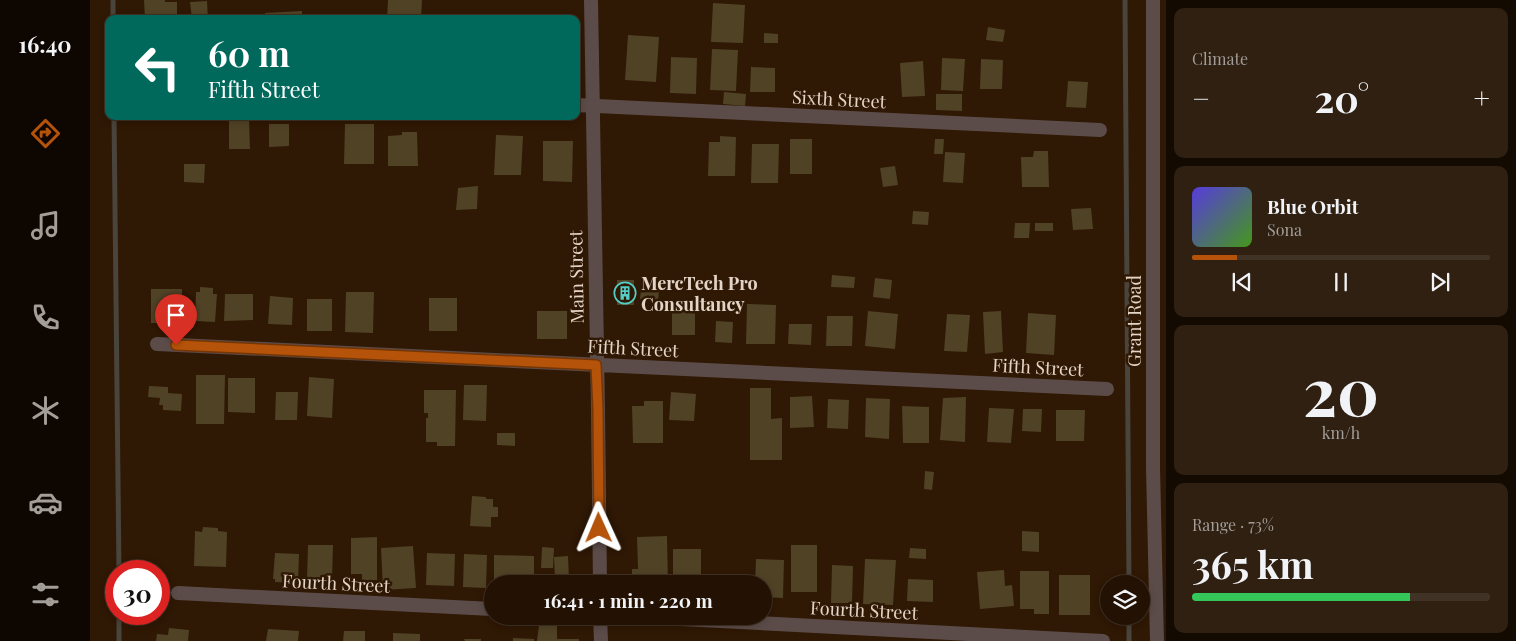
<!DOCTYPE html>
<html lang="en">
<head>
<meta charset="utf-8">
<style>
  :root { --surface:#231203; --page:#2f2012; --text:#f1f3f6; --muted:#a39e9a; --line:#403225; --accent:#b45309 }
  body { margin:0; font-family:"Playfair Display",serif; background:var(--page); color:var(--text); height:100vh; display:flex; flex-direction:column; font-size:19px; white-space:nowrap }
  * { box-sizing:border-box; margin:0 }
  p { font-size:16px; color:var(--muted) }
  .icon { flex:none; width:28px; height:28px; fill:none; stroke:currentColor; stroke-width:2; stroke-linecap:round; stroke-linejoin:round }
  .map { position:relative; flex:1; overflow:hidden }
  .panel { display:flex; flex-direction:column; gap:8px; padding:8px; background:#130a02; width:350px }
  .panel>* { flex:none }
  .guide { position:absolute; left:15px; top:15px; width:475px; height:105px; border-radius:10px; box-shadow:0 2px 8px #0003,0 0 0 1px var(--line); background:#00695c; color:#fff; overflow:hidden }
  .tools { position:absolute; left:1010px; top:575px; display:grid; gap:10px }
  .tools a { display:grid; place-items:center; width:50px; height:50px; border-radius:50%; background:var(--surface); box-shadow:0 2px 8px #0003,0 0 0 1px var(--line); font-size:25px }
  .speed { position:absolute; left:15px; top:560px; display:flex; gap:10px; font-size:25px; font-weight:700; text-align:center }
  .speed>* { display:grid; place-content:center; width:65px; height:65px; border-radius:50%; background:var(--surface); box-shadow:0 2px 8px #0003,0 0 0 1px var(--line); line-height:1 }
  .speed .limit { border:8px solid #d22; background:#fff; color:#111 }
  .pin { position:absolute; display:grid; place-items:center; width:42px; height:42px; color:#fff; margin:-51px -21px; border-radius:50% 50% 50% 0; rotate:-45deg; box-shadow:0 0 5px #0007 }
  .pin .icon { rotate:45deg }
  .me { position:absolute; width:55px; margin:-28px; rotate:359deg; stroke-linejoin:round; filter:drop-shadow(0 0 4px #0008) }
  .turn { display:flex; align-items:center; gap:18px; height:105px; padding:0 20px; font-size:22px }
  .turn .icon { width:65px; height:65px; stroke-width:2.5 }
  .turn b { display:block; font-size:35px; line-height:42px }
  .big { font-size:38px; font-weight:700; line-height:1.1 }
  .panel .card { flex:1; display:flex; flex-direction:column; justify-content:center; gap:8px; min-width:0; padding:0 18px; border-radius:10px; background:var(--page) }
  .panel .dial { align-items:center; gap:0 }
  .dial b { font-size:65px; line-height:1 }
  .song { display:flex; align-items:center; gap:15px }
  .cover { width:60px; height:60px; border-radius:8px; background:linear-gradient(135deg,hsl(250 70% 55%),hsl(100 70% 35%)) }
  .played { height:5px; border-radius:2px; background:linear-gradient(90deg,var(--accent) 15%,var(--line) 15%) }
  .keys { display:flex; justify-content:space-around; direction:ltr }
  .heat { display:flex; justify-content:space-between; align-items:center; font-size:28px; direction:ltr }
  .charge { height:8px; border-radius:4px; background:linear-gradient(90deg,#34c759 73%,var(--line) 0) }
  .trip { position:absolute; left:394px; top:575px; width:288px; height:50px; border-radius:25px; background:var(--surface); box-shadow:0 2px 8px #0003,0 0 0 1px var(--line); font-weight:700; line-height:50px; text-align:center }
  main { display:flex; flex:1; min-height:0 }
  .dock { display:flex; flex-direction:column; width:90px; justify-content:space-around; align-items:center; background:#0e0701; color:var(--muted) }
  .dock .icon { width:35px; height:35px }
  .dock .on { color:var(--accent) }
  .dock b { font-size:22px; color:var(--text) }
  .map>svg:first-child { display:block }
</style>
</head>
<body>
<main>
<nav class="dock">
<b>16:40</b>
<svg class="icon on" aria-label="directions" viewBox="0 0 24 24"><path d="M12 3l9 9-9 9-9-9zM9 14v-3h6M13 9l2 2-2 2"/></svg>
<svg class="icon" aria-label="music" viewBox="0 0 24 24"><path d="M9 18V5l10-2v13"/><circle cx="6" cy="18" r="3"/><circle cx="16" cy="16" r="3"/></svg>
<svg class="icon" aria-label="phone" viewBox="0 0 24 24"><path d="M5 4h4l2 5-3 2q2 4 5 5l2-3 5 2v4C11 20 4 13 5 4z"/></svg>
<svg class="icon" aria-label="climate" viewBox="0 0 24 24"><path d="M12 3v18M4 7l16 10M4 17L20 7"/></svg>
<svg class="icon" aria-label="car" viewBox="0 0 24 24"><path d="M5 17H2v-5l4-1 3-4h7l3 4 3 1v5h-3M9 17h6M6 11h13"/><circle cx="7" cy="17" r="2"/><circle cx="17" cy="17" r="2"/></svg>
<svg class="icon" aria-label="filters" viewBox="0 0 24 24"><path d="M4 7h16M4 17h16"/><circle cx="9" cy="7" r="2"/><circle cx="15" cy="17" r="2"/></svg>
</nav>
<div class="map">
<svg width="1076" height="641" viewBox="0 0 1076 641">
  <rect width="100%" height="100%" fill="#2f1804"/>
  <g fill="none" stroke-linecap="round" stroke-linejoin="round">
    <path stroke="#49443c" stroke-width="5" d="M23,0v19
      M1035,0l4,584
      M24,116l5,455
      M29,614v27
      M1039,616v25"/>
  </g>
  <path fill="#504225" d="M54,0h21v2h12v17h-32z
    M298,0h34l-1,19h-34z
    M117,1l1,18h-16l-2,-17z
    M623,3l32,2 -2,38 -32,-1z
    M212,11v8h-37v-6z
    M898,27l17,3 -2,12 -17,-2z
    M674,33l14,1v9h-14z
    M538,35l31,2 -3,45 -31,-2z
    M622,49l26,1 -2,41 -26,-1z
    M581,57l26,1 -1,36 -26,-1z
    M852,58l23,1 -2,32 -22,-1z
    M891,59l22,1 -1,29h-22z
    M833,61l2,35 -23,1 -2,-34z
    M661,67l24,1v24h-25z
    M978,81l20,1 -2,26 -20,-1z
    M634,92l22,2 -1,12 -22,-2z
    M846,94h26v17l-26,-1z
    M139,118h20l1,31h-21z
    M179,124h20v22l-20,1z
    M255,124h29v40h-30z
    M312,132h15l1,34h-30v-30l14,-1z
    M406,135l27,1 -2,39h-27z
    M630,136l16,1 -1,39h-27l1,-34h11z
    M700,139h22v35h-22z
    M845,139h9l-1,15h-9z
    M453,141h30l-1,41 -29,-1z
    M662,144h27l-1,39h-27z
    M944,151h14l1,36h-27l-1,-30h12z
    M855,152l20,1 -2,30 -20,-1z
    M94,164h21l-1,19 -20,-1z
    M805,166l3,19 -15,2 -3,-19z
    M388,186l-1,23 -21,1 2,-22z
    M1001,208l2,21 -20,1 -2,-21z
    M823,211l16,1 -1,13 -16,-1z
    M925,223h15l-1,15h-15z
    M945,223h18v8h-18z
    M742,275l23,2 -1,11 -23,-1z
    M785,278l17,2 -2,19 -17,-2z
    M527,280h17v25h-17z
    M110,287l13,1v6h4l-2,28 -20,-1 1,-29h4z
    M61,289h31v34h-31z
    M551,289l18,1 -1,11 -18,-2z
    M256,292h28l-1,41 -28,-1z
    M135,294h28v26l-29,1z
    M180,296l23,2 -1,27 -24,-1z
    M339,298h28v33h-28z
    M217,299h25v32h-25z
    M657,304l29,1 -1,39h-29z
    M582,307l23,1v27h-23z
    M447,311h30v28h-30z
    M778,311l30,3 -3,35 -30,-3z
    M911,311l2,41 -18,2 -2,-42z
    M938,313l28,2 -2,40 -28,-2z
    M857,314l23,1 -3,37 -23,-1z
    M737,316h26l-1,30h-26z
    M626,321l17,1 -1,21 -17,-1z
    M699,324h23l-1,21 -23,-1z
    M106,375h29l-1,49h-28z
    M219,377l25,2 -2,39 -25,-2z
    M138,378h27v35l-27,-1z
    M374,385h23l-1,36 -23,-1z
    M59,386l19,1v6l14,1 -1,17 -18,-1v-5h-4l1,-7 -12,-1z
    M660,388h21v31l11,-1v42h-32z
    M334,390h32l-1,56h-18v-4h-11v-24h2v-5h-4z
    M186,392h22l-1,28h-22z
    M581,392l25,2 -2,27 -25,-1z
    M722,396l2,31 -24,1v-31z
    M876,397l-1,45 -25,-2 3,-42z
    M776,398l24,1 -1,40 -24,-2z
    M738,399l21,1 -1,29 -21,-1z
    M554,401h19v42h-30l-1,-37h12z
    M812,406l27,1v36h-26z
    M899,408l25,1 -3,34 -24,-1z
    M933,409h19l-1,23 -19,-1z
    M966,410h29l-1,31h-28z
    M407,433h18v13l-18,-1z
    M835,471l9,1 -2,18 -8,-1z
    M382,496l14,1v2h7v8h5v10h-7v10l-21,-1z
    M113,527l15,1v3l9,1 -1,35 -32,-1 1,-35 7,1z
    M932,531l17,1v20l-17,-1z
    M577,536l1,48h-36v-15h6l-1,-32z
    M287,537v43h-15v-6h-11v-36z
    M218,545h25l-1,36 -25,-1z
    M701,545h26v47h-26z
    M323,546l3,42 -33,2 -2,-42z
    M452,547l12,1 -1,20h-12z
    M820,548l16,1v10l-17,-1z
    M583,549h28v35h-28z
    M185,553l24,1 -1,29 -23,-1v-3h-2z
    M337,553l28,1 -1,32 -28,-1z
    M374,554l23,1 -1,33 -23,-1z
    M404,555l40,1v28h-40z
    M478,556l1,23 -14,1 -1,-23z
    M666,559l28,1 -1,38 -21,-1v-13h-7z
    M775,559l31,1 -3,45 -30,-1z
    M742,565l21,1 -1,37h-21z
    M914,570l1,16 7,-1 2,21 -34,3 -3,-37z
    M930,571h29v43h-15v-5h-14z
    M969,575h31v40h-31z
    M818,579l25,1v22l-26,-1z
    M449,625h18v14h22v2h-42z
    M79,628l20,2 -1,11h-32l1,-7 11,1z
    M178,629l31,2 -1,10h-32z
    M254,631h21v10h-22z
    M303,633l27,1v7h-27z
    M423,638l21,1v2h-21z
    M374,639h17v2h-16z"/>
  <g fill="none" stroke-linecap="round" stroke-linejoin="round">
    <path stroke="#5c4c49" stroke-width="14" d="M501,0l7,409 2,175
      M1063,0v467l4,174
      M486,105l524,25
      M67,344l950,45
      M88,593l314,16
      M510,616l1,25
      M533,616l480,25"/>
  </g>
  <g fill="none" stroke-linecap="round" stroke-linejoin="round">
    <g stroke="#753606" stroke-width="12">
      <path id="route" d="M86,345l420,20 2,44 1,119"/>
    </g>
    <use href="#route" stroke="#b45309" stroke-width="9"/>
  </g>
  <defs>
    <g id="building-ring" transform="scale(1.125)"><circle r="9.5" fill="#2f1804" stroke="#54cdc6" stroke-width="1.5"/><path d="M-4-6H4V6H1V3H-1V6H-4ZM-2.5-4.3h1.7v1.8h-1.7ZM.8-4.3h1.7v1.8H.8ZM-2.5-1h1.7V.8h-1.7ZM.8-1h1.7V.8H.8Z" fill="#54cdc6"/></g>
  </defs>
  <g fill-rule="evenodd">
    <use href="#building-ring" x="535" y="293"/>
  </g>
  <g text-anchor="middle" dominant-baseline="central" stroke-width="5" stroke-linejoin="round" paint-order="stroke">
    <g font-size="18" fill="#e4d4c7" stroke="#2f1804">
      <text transform="translate(749 99) rotate(3)">Sixth Street</text>
      <text transform="translate(486 277) rotate(-91)">Main Street</text>
      <text transform="translate(1044 321) rotate(-90)">Grant Road</text>
      <text transform="translate(543 348) rotate(3)">Fifth Street</text>
      <text transform="translate(948 367) rotate(3)">Fifth Street</text>
      <text transform="translate(246 583) rotate(3)">Fourth Street</text>
      <text transform="translate(774 610) rotate(3)">Fourth Street</text>
    </g>
    <g font-size="18" font-weight="bold" fill="#e4d4c7" stroke="#2f1804" text-anchor="start">
      <text x="551" y="283">MercTech Pro<tspan x="551" dy="21">Consultancy</tspan></text>
    </g>
  </g>
</svg>
<div class="tools">
<a><svg class="icon" aria-label="layers" viewBox="0 0 24 24"><path d="M12 4l9 5-9 5-9-5zM3 14l9 5 9-5"/></svg></a>
</div>
<div class="speed"><div class="limit">30</div></div>
<div class="pin" style="left:86px;top:345px;background:#d93025"><svg class="icon" aria-label="arrive" viewBox="0 0 24 24"><path d="M6 21V4h12l-3 4 3 4H6"/></svg></div>
<svg class="me" style="left:509px;top:528px" viewBox="-20 -20 40 40"><path d="M0-17L14 15 0 8-14 15z" fill="#b45309" stroke="#fff" stroke-width="4"/></svg>
<div class="trip">16:41 · 1 min · 220 m</div>
<div class="guide">
<div class="turn"><svg class="icon" aria-label="left" viewBox="0 0 24 24"><path d="M17 20v-9H6M10 6l-5 5 5 5"/></svg><div><b>60 m</b>Fifth Street</div></div>
</div>
</div>
<section class="panel">
<div class="card"><p>Climate</p>
<div class="heat"><a>−</a><b class="big">20°</b><a>+</a></div>
</div>
<div class="card">
<div class="song"><i class="cover"></i><div><b>Blue Orbit</b><p>Sona</p></div></div>
<div class="played"></div>
<div class="keys"><svg class="icon" aria-label="previous" viewBox="0 0 24 24"><path d="M18 5L8 12l10 7zM5 5v14"/></svg><svg class="icon" aria-label="pause" viewBox="0 0 24 24"><path d="M8 5v14M16 5v14"/></svg><svg class="icon" aria-label="next" viewBox="0 0 24 24"><path d="M6 5l10 7-10 7zM19 5v14"/></svg></div>
</div>
<div class="card dial"><b>20</b><p>km/h</p></div>
<div class="card"><p>Range · 73%</p><b class="big">365 km</b><div class="charge"></div></div>
</section>
</main>
</body>
</html>
